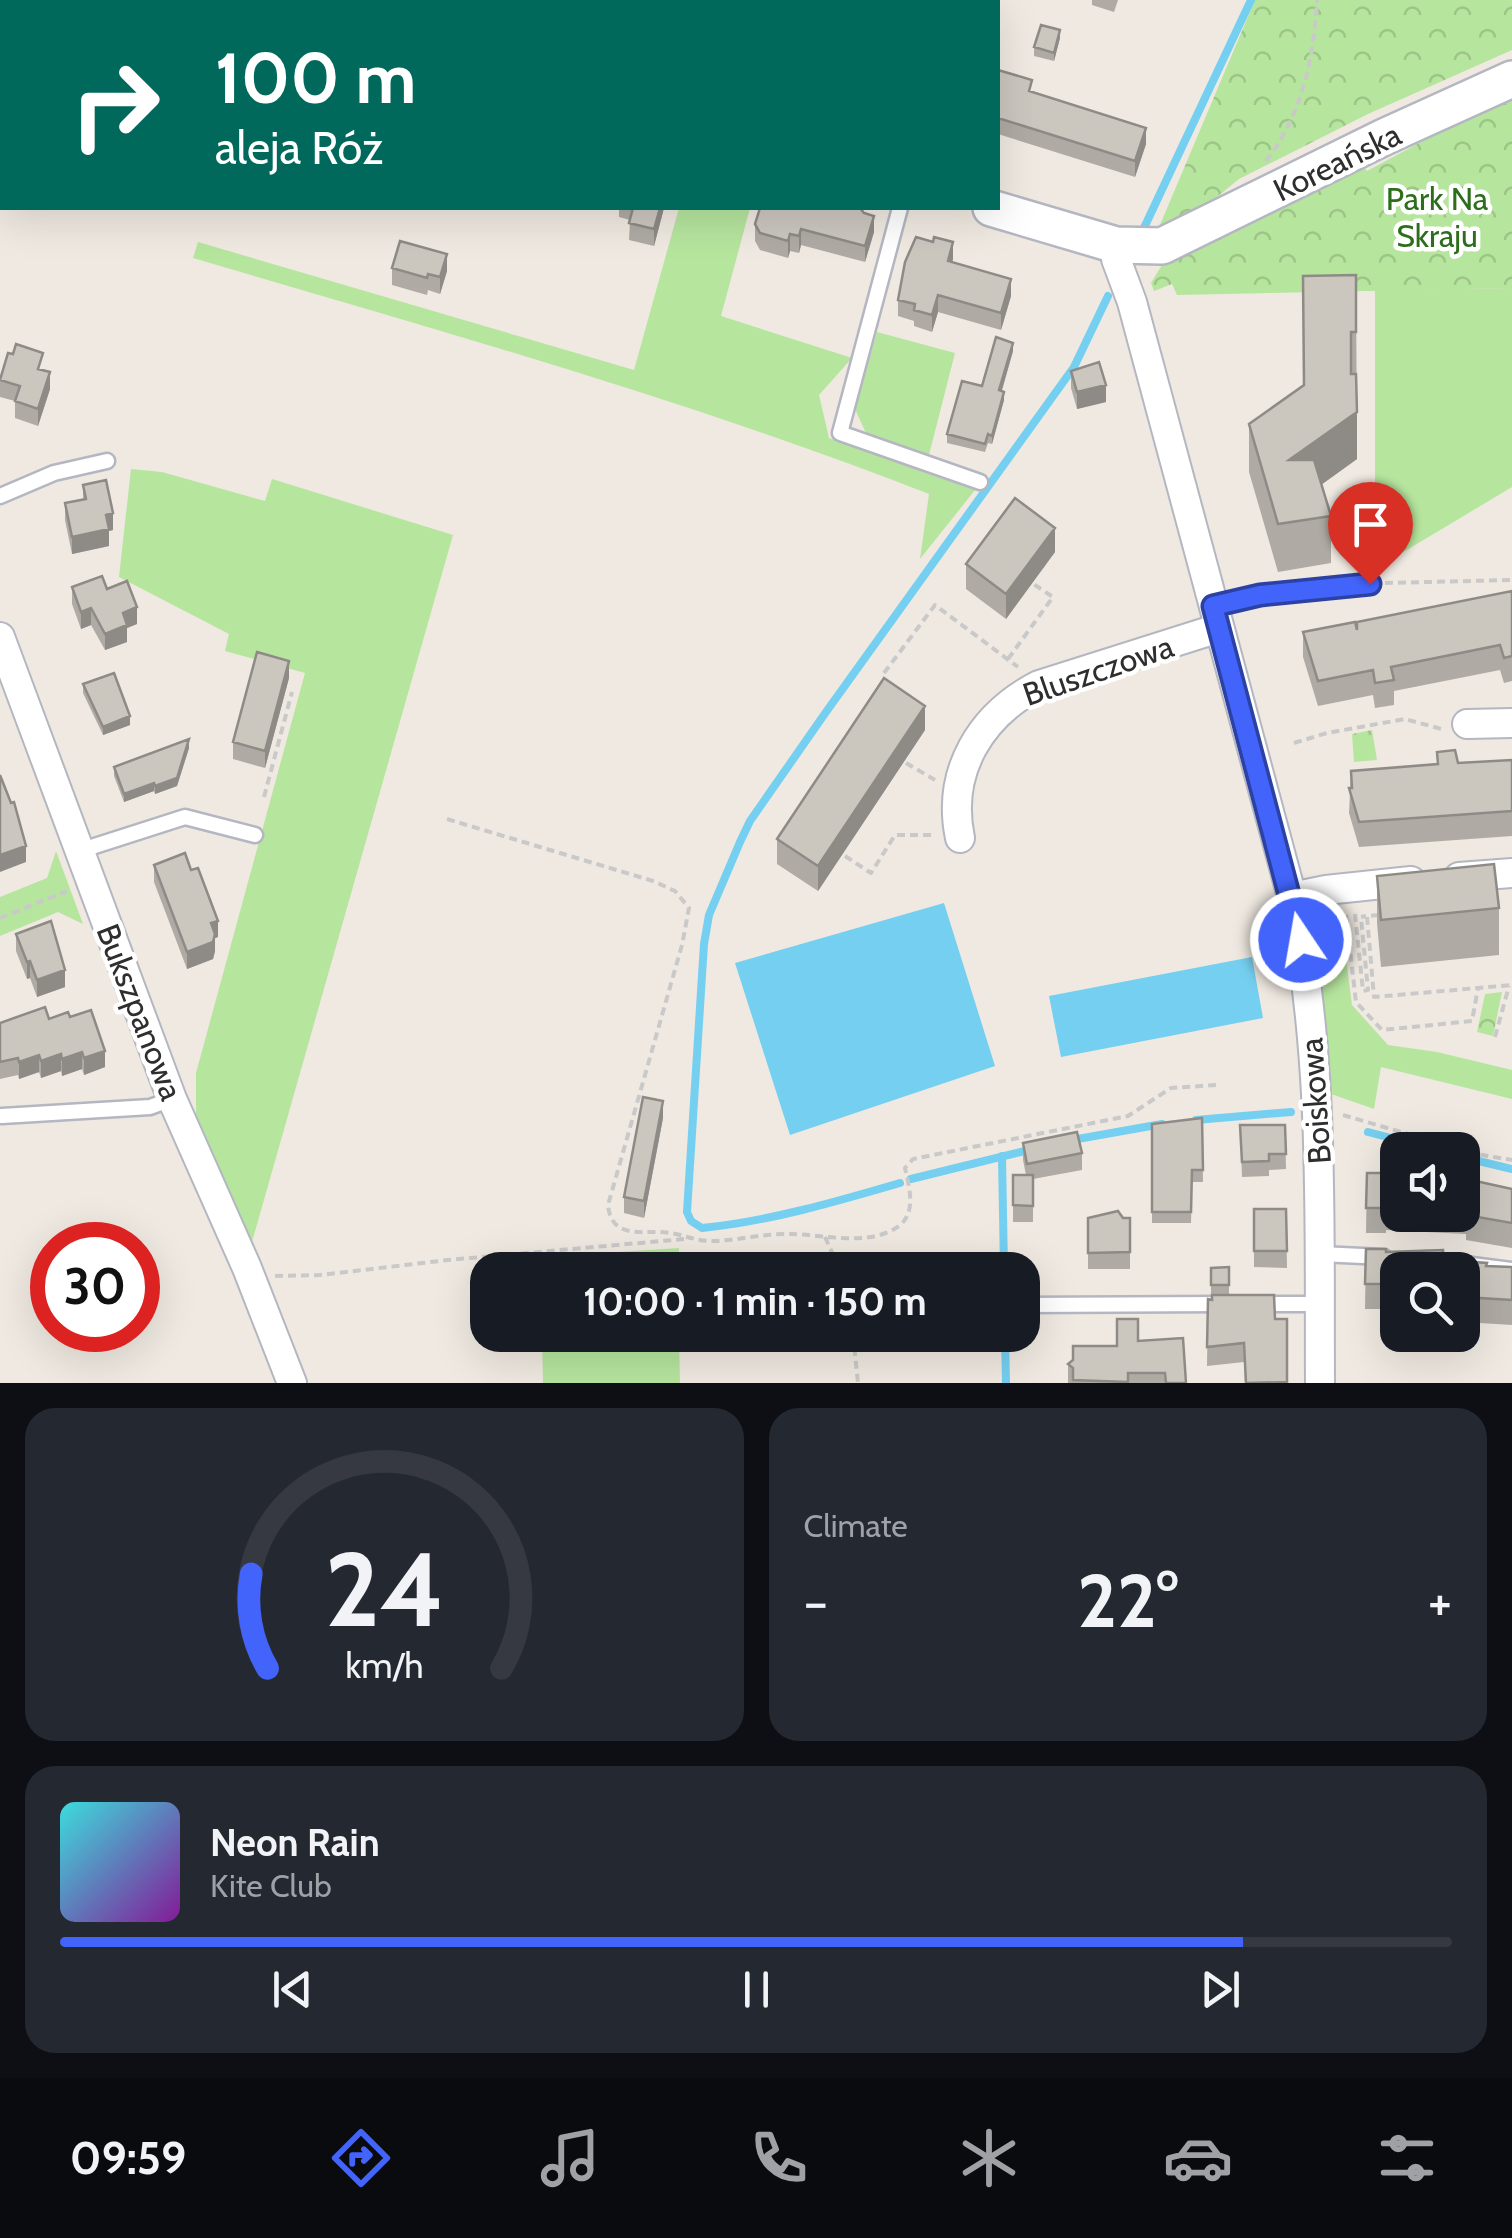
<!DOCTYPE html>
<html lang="en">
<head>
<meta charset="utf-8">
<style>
  :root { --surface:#171b24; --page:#242831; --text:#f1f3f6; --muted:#9ea1a6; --line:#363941; --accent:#4264fb }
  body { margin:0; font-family:Cabin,sans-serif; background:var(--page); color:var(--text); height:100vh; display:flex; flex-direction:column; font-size:38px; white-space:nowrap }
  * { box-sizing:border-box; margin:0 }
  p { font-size:32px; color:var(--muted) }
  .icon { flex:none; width:55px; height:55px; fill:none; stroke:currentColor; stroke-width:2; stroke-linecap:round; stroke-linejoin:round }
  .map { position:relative; height:1383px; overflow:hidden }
  .side { display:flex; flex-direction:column; gap:25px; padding:25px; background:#0d0f14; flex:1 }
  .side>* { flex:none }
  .banner { position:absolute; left:0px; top:0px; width:1000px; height:210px; box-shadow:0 10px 40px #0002; background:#00695c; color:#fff; overflow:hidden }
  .tools { position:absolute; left:1380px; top:1132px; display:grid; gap:20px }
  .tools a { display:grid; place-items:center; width:100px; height:100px; border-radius:20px; background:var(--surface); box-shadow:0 10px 40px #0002; font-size:50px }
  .speed { position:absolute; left:30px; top:1222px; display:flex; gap:20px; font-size:50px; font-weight:700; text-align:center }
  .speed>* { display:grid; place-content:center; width:130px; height:130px; border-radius:50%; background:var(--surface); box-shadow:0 10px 40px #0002; line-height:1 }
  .speed .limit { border:15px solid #d22; background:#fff; color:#111 }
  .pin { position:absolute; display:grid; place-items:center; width:85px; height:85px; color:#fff; margin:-102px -42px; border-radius:50% 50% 50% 0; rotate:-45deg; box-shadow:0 0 10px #0007 }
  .pin .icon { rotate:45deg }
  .me { position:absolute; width:110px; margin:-55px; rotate:348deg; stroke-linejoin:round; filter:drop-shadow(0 0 8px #0008) }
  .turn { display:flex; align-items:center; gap:35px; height:210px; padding:0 50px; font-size:45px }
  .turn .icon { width:130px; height:130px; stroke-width:2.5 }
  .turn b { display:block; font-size:70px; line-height:85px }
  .big { font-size:75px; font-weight:700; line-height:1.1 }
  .side .widget { flex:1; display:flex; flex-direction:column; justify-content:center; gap:15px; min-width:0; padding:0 35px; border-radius:30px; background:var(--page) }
  .side .dial { align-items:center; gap:0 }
  .dial svg { height:260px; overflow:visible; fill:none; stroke:var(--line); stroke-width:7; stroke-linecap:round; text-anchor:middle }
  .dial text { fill:var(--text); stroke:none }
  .song { display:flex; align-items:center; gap:30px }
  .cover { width:120px; height:120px; border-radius:15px; background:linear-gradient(135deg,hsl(180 70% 55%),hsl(290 70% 35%)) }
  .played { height:10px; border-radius:5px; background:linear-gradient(90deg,var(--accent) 85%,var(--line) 85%) }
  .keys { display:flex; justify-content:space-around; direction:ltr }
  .heat { display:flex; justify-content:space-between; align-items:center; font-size:55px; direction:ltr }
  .side .tiles { flex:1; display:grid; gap:25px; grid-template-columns:1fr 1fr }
  .widget:last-child { grid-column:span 2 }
  .trip { position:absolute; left:470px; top:1252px; width:570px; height:100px; border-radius:30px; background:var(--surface); box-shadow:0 10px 40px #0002; font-weight:700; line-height:100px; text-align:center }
  .tab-bar { display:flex; height:160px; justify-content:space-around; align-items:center; background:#090b0e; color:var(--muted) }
  .tab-bar .icon { width:70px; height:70px }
  .tab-bar .active { color:var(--accent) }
  .tab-bar b { font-size:45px; color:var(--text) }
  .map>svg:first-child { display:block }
</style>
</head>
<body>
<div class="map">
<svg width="1512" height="1383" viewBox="0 0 1512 1383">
  <defs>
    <pattern id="industrial-furrows" width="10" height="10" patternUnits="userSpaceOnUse" patternTransform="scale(2.5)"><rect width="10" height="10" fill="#e3e1e8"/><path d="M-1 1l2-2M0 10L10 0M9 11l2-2" fill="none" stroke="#c3c1c7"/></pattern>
    <pattern id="park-crowns" width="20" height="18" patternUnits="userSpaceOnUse" patternTransform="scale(2.5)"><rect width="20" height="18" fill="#b6e59e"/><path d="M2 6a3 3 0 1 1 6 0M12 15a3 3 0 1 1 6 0" fill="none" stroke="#9dc588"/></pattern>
  </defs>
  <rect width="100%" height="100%" fill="#efe9e1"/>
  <path fill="url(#industrial-furrows)" d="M1374,494l1,51 -29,1 -1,-50z"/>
  <path fill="#b6e59e" d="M679,208h71l-29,108 131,42 -33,37 10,43 146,52 -55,69 9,-65c-240,-94 -489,-163 -736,-236l5,-16 436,128z
    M1512,288v199l-137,82v-279z
    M877,332l78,21 -26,102 -63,-22 -11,-24z
    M131,469l31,3 103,29 7,-22 181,56 -205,721 -52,-135v-48l109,-400 -80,-22 4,-17 -110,-57z
    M56,851l27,73 -25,-12 -58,24v-39l47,-19z
    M1339,904l13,101 36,40 49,7 75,18v29l-131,-32 -7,42 -43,-15 -14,-175 11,-14z
    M679,1248v22h-137l-1,-13z
    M542,1335h137l1,48h-137z"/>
  <path fill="url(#park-crowns)" d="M1255,0h257v50l-144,64 -129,65 -55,45 -27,8z
    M1512,89v199l-335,7 -5,-11 -18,7 -3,-8 14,-23 193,-101 9,12 82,-44 20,-20z
    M1372,730l5,30 -23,2 -2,-28z
    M1502,992l-9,44 -16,-4 8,-38z"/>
  <path fill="#75cff0" d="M944,903l51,163 -205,69 -55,-172z
    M1252,957l11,61 -202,39 -12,-61z"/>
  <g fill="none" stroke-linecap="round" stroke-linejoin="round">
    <path stroke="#75cff0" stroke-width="8" d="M1143,230l108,-230
      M1196,1120l95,-8
      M1368,1132l69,18
      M1072,1140l90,-16
      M1002,1156l2,114
      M1462,1157l50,12
      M911,1179l118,-29
      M900,1183c-65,19 -130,38 -198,45l-11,-7 -4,-9 17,-268 5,-29 31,-73 10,-21 76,-109 248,-345 34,-71
      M1005,1335l1,48"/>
    <g stroke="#b4b7c1" stroke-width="19">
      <path id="service" d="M900,208l-60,225 140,49
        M0,496l54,-23 53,-12
        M1213,606l47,-11 110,-11
        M79,851l106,-34 70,18
        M2,1116l148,-9 22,-8
        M1320,1254l64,3
        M1425,1259l87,11
        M1260,1304h59
        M1022,1305l202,-1"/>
    </g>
    <g stroke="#b4b7c1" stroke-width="32">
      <path id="minor" d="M542,2l1,-2
        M1116,245v14l16,43 160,595c33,160 27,324 28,486
        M0,637l172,462 75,169 45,115
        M1467,724l45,-1
        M960,838c-14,-67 21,-123 79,-153l180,-57
        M1459,877l53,-4
        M1292,897l34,-7 85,-9"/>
    </g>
    <g stroke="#b4b7c1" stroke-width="40">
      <path id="tertiary" d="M298,0l8,2
        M991,208l125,37 46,1 222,-109 128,-58"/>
    </g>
    <path stroke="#c9c9c9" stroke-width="4" stroke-dasharray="8 5" stroke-linecap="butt" d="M239,0l8,2
      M1266,161c36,-46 48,-103 51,-161
      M1385,583l127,-3
      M1008,659l45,-62 -21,-14
      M884,673l51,-68 83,62
      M1294,743l33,-10 78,-14 40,11
      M906,763l29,17
      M264,797l28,-105
      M447,819l206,62 22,10 14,17 -7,37 -74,260c1,11 5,20 15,24 15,6 31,1 47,4 15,2 28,9 45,8 25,-1 51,-8 77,-7 32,1 78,13 107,-8 18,-14 10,-39 6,-58l8,-9 215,-43 43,-28 45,-3
      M845,856l26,17 24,-38h39
      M1355,914l8,77 5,-1 -7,-73 5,-1
      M1346,915l10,87 26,28 90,-9 6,-33
      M1379,915l-12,1 7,81 138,-12
      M0,918l67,-27
      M1495,1037l14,-51
      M1343,1115l133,39 36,6
      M825,1237l15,33
      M275,1276l45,-1 128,-15 236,-21
      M853,1335l5,48"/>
    <use href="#service" stroke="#fff" stroke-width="14"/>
    <use href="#minor" stroke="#fff" stroke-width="28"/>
    <use href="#tertiary" stroke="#fff" stroke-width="35"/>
  </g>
  <path fill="#afaba4" d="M432,0h18v2h-10z
    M863,0h60l-1,2h-59z
    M1092,0h26l-4,12 -22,-7z
    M1060,38l-6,23 -20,-5v-9z
    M998,70l34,22 114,52 -11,33 -137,-43z
    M619,208h45l-10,38 -25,-6 1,-20 -11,-3z
    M755,224l119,8 -9,30 -64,-17 -2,8 -9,-2 -2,7 -28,-8 -5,-9z
    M953,259l-1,3 59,34 -10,34 -63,-18 -6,20 -18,-6v-5l-16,-5v-16z
    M392,268l55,3 -7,23 -12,-4 -1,5 -35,-10z
    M1356,275l1,184 -35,25 9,32v47l-53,9 -29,-100v-48l54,-39z
    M1013,351l-11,40 2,9 -12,44 -4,-1 -3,9 -38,-9v-9l35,-48z
    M43,370l7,19 -12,37 -23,-8v-17l-15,-4v-19z
    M1071,371l35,31 -29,7 -6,-21z
    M83,485l30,45 -4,1v15l-37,8 -7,-34v-17l18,-4z
    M1055,552l-49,67 -40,-30v-25z
    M72,587l35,2 30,35 -10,4v14l-22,8 -14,-25 -10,4 -9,-25z
    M1512,591v90l-8,2 -4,-13 -106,21v14l-19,3 -2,-13 -55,11 -15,-49v-25l54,-2z
    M289,678l-24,90 -32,-9v-17z
    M83,684l47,41 -27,10 -20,-42z
    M925,730l-107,161 -41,-27v-25z
    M189,748l-12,38 -22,8 -1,-3 -30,11 -10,-26v-9z
    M1437,752l21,11 54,-3v76l-153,11 -10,-34 2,-42 86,-7z
    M154,865l64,72 -3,1v13l-2,8 -26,10 -33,-87z
    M1377,876l122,32v47l-118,12 -4,-44z
    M16,934l49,53 -28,10 -7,-19 -3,1 -11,-28z
    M70,1017l35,50 -21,8 -2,-6 -20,7 -1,-5 -20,7 -2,-6 -20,7 -1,-4 -18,4v-56z
    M663,1118l-19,100 -20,-5v-16z
    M1202,1118l1,64h-11l-1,41h-39v-99z
    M1240,1125h45l1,44 -17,1v6l-27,1z
    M1023,1143l59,10v17l-49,9v43h-20v-47h13l-3,-15z
    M1367,1173h31v42h64v-37l50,11v59l-46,-8v-6l-80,-4v3h-20z
    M1254,1209h32l1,59 -33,-1z
    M1088,1218h42v51h-42z
    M1366,1249l121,17 25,1v58l-48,-3 -2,-52h-64v39h-33z
    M1229,1267v27h-18v-26z
    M1208,1299l67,20h12v64h-42l-1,-21 -37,4z
    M1138,1341l48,42h-118v-19l49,-18z"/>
  <path fill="#8e8b86" d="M1060,30v8l-6,23v-8z
    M1146,128v16l-11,33v-16z
    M660,208h4l-10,38v-17z
    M874,216v16l-9,30v-16z
    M801,229v16l-2,8v-17z
    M790,234v17l-2,7v-17z
    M953,242v17l-5,19v-17z
    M447,254v17l-7,23v-17z
    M1011,279v17l-10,34v-17z
    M938,295v17l-6,20v-17z
    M1013,343v8l-14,48v-9z
    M50,372v17l-12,37v-17z
    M1106,385v17l-29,7v-17z
    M1004,392v8l-12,44v-8z
    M1357,412v47l-68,49v-48z
    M113,513v17l-4,1v15l-37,8v-17l34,-22z
    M1055,528v24l-49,67v-25z
    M137,607v17l-10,4v14l-22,8v-16l18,-21z
    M91,608v17l-10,4v-17z
    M289,661v17l-24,90v-17z
    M925,706v24l-107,161v-25z
    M130,716v9l-27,10v-8z
    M189,739v9l-12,38 -22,8v-8z
    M154,783v8l-30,11v-8z
    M26,846v16l-26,10v-17z
    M218,921v16l-3,1v13l-2,8 -26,10v-17l24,-29z
    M30,961v17l-3,1v-17z
    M65,970v17l-28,10v-17z
    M105,1051v16l-21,8v-17z
    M82,1052v17l-20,7v-17z
    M61,1054v17l-20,7v-17z
    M39,1055v17l-20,7v-17z
    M663,1101v17l-19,100v-17z"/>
  <path fill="#cbc7bf" stroke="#8e8b86" stroke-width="2.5" d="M0,0h16l-1,2h-13v181h-2z
    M737,0h21l7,2h-29z
    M884,0h34l-1,2h-34z
    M1041,25l19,5 -6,23 -20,-6z
    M998,70l34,10 -3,11 117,37 -11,33 -137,-43z
    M633,208h27l-6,21 -25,-6z
    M760,208h100l4,5 10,3 -9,30 -64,-17 -2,7 -9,-2 -2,7 -28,-8 -5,-9z
    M916,237l17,5 1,-5 19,5 -5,19 63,18 -10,34 -63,-18 -6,20 -18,-5 1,-6 -17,-4 7,-38z
    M400,241l47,13 -7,23 -12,-3 -1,4 -35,-10z
    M1356,275v57h-5v42h5l1,38 -68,48h25l17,56 -53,8 -29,-100 55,-39 -1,-109z
    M996,337l17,6 -14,47 5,2 -12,44 -4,-2 -3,10 -38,-10 15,-53 20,5z
    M16,344l27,9 -5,16 12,3 -12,37 -23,-8 5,-15 -20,-6 8,-27 5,1z
    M1099,362l7,23 -29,7 -6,-21z
    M106,480l7,33 -7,2 3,14 -37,8 -7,-34 21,-4 -3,-14z
    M1015,498l40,30 -49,66 -40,-30z
    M102,576l5,13 20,-8 10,26 -14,6 4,12 -22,9 -14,-26 -10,4 -9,-25z
    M1512,591v65l-8,2 -4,-13 -109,22 3,13 -19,3 -2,-13 -55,11 -15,-49 52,-10 2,8v-8z
    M257,652l32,9 -24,90 -32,-9z
    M114,673l16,43 -27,11 -20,-43z
    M884,678l41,28 -107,160 -41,-27z
    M189,739l-12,39 -22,8 -1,-3 -30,11 -10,-27z
    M1455,750l3,13 54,-3v51l-153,11 -10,-34h3l-1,-17 87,-7 -1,-12z
    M0,775l11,28 3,-1 12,44 -26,9z
    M185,853l6,17 7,-2 20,53 -7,2 4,11 -2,8 -26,10 -33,-87z
    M1494,864l5,44 -118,12 -4,-44z
    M51,921l14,49 -28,10 -7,-19 -3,1 -11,-28z
    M45,1007l4,12 19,-7 2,5 21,-7 14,41 -21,7 -2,-6 -20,7 -1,-5 -20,7 -2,-6 -20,7 -1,-4 -18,4v-39z
    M643,1097l20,4 -19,100 -20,-4z
    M1202,1118l1,52h-11l-1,42h-39v-88z
    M1240,1125h45l1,29h-17v7l-27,1z
    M1077,1132l5,21 -55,11 -4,-21z
    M1367,1173h31v32h-12v3h-20z
    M1013,1175h20v31l-20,-1z
    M1462,1178l50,11v34l-46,-8 1,-6h-5z
    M1254,1209h32l1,42h-33z
    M1118,1211l5,7h7v34l-42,1v-35z
    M1366,1249h20v3l57,-2v10l44,3 -1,3 26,1v33l-48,-3 1,-12h-3v-15h-64v14h-33z
    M1229,1267v18h-18v-17z
    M1212,1295h62l1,24h12v63l-41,1 -2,-40 -37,4 1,-48 4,1z
    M1117,1319h21v22l45,-3 3,45h-20l-1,-10h-37v9l-55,-2v-12l-5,-4 5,-4v-14h44z"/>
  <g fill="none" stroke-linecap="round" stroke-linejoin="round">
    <g stroke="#2b41a3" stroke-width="25">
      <path id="route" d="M1301,940l-88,-334 47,-11 110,-11"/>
    </g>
    <use href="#route" stroke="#4264fb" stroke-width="18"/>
  </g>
  <g text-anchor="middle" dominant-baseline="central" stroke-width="9" stroke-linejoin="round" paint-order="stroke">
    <g font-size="32" fill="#2e2e2e" stroke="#fff">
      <text transform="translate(1337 162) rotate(-26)">Koreańska</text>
      <text transform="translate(1098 670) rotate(-19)">Bluszczowa</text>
      <text transform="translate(140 1012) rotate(69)">Bukszpanowa</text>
      <text transform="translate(1315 1101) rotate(-94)">Boiskowa</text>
    </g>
    <g font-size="32" fill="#2c6e1b" stroke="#fff">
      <text x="1437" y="198">Park Na<tspan x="1437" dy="37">Skraju</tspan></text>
    </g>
  </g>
</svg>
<div class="tools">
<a><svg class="icon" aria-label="sound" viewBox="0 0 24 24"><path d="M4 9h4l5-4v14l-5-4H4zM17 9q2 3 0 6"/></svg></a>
<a><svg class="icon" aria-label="search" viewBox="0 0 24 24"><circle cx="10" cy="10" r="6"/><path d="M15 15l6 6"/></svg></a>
</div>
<div class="speed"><div class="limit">30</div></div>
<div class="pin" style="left:1370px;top:584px;background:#d93025"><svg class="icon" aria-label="arrive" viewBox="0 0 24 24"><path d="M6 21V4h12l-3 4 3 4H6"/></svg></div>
<svg class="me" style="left:1301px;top:940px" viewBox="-20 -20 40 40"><circle r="17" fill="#4264fb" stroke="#fff" stroke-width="3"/><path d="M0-11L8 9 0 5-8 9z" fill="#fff"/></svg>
<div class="trip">10:00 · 1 min · 150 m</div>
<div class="banner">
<div class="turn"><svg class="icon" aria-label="right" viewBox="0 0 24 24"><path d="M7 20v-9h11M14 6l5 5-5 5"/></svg><div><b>100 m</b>aleja Róż</div></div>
</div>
</div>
<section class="side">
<div class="tiles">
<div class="widget dial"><svg viewBox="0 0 100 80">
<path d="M14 69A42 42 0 1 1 86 69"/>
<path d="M14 69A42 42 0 0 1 9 40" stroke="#4264fb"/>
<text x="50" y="56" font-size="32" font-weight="700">24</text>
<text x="50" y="72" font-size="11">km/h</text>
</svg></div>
<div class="widget"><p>Climate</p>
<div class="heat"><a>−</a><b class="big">22°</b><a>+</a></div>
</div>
<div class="widget">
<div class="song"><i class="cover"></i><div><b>Neon Rain</b><p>Kite Club</p></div></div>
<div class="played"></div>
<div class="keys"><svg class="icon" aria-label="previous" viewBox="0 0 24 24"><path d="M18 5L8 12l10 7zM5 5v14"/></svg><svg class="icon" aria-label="pause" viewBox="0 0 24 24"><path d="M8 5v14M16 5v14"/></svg><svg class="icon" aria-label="next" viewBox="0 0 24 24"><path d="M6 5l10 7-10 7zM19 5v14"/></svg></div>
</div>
</div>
</section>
<nav class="tab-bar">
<b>09:59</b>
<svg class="icon active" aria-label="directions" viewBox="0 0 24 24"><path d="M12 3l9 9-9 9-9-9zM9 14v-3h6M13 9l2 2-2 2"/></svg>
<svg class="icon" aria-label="music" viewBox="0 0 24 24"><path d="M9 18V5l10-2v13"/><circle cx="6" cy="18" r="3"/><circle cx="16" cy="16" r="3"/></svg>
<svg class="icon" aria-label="phone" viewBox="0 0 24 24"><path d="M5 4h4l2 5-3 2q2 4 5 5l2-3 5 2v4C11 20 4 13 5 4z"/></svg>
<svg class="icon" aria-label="climate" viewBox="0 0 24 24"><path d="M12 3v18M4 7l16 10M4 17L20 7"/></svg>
<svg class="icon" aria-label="car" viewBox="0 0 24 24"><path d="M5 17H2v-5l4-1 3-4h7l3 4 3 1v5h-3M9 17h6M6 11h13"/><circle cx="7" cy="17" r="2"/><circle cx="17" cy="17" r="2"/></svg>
<svg class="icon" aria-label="filters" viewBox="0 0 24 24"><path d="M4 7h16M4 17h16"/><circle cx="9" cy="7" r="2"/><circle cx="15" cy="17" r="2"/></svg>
</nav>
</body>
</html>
